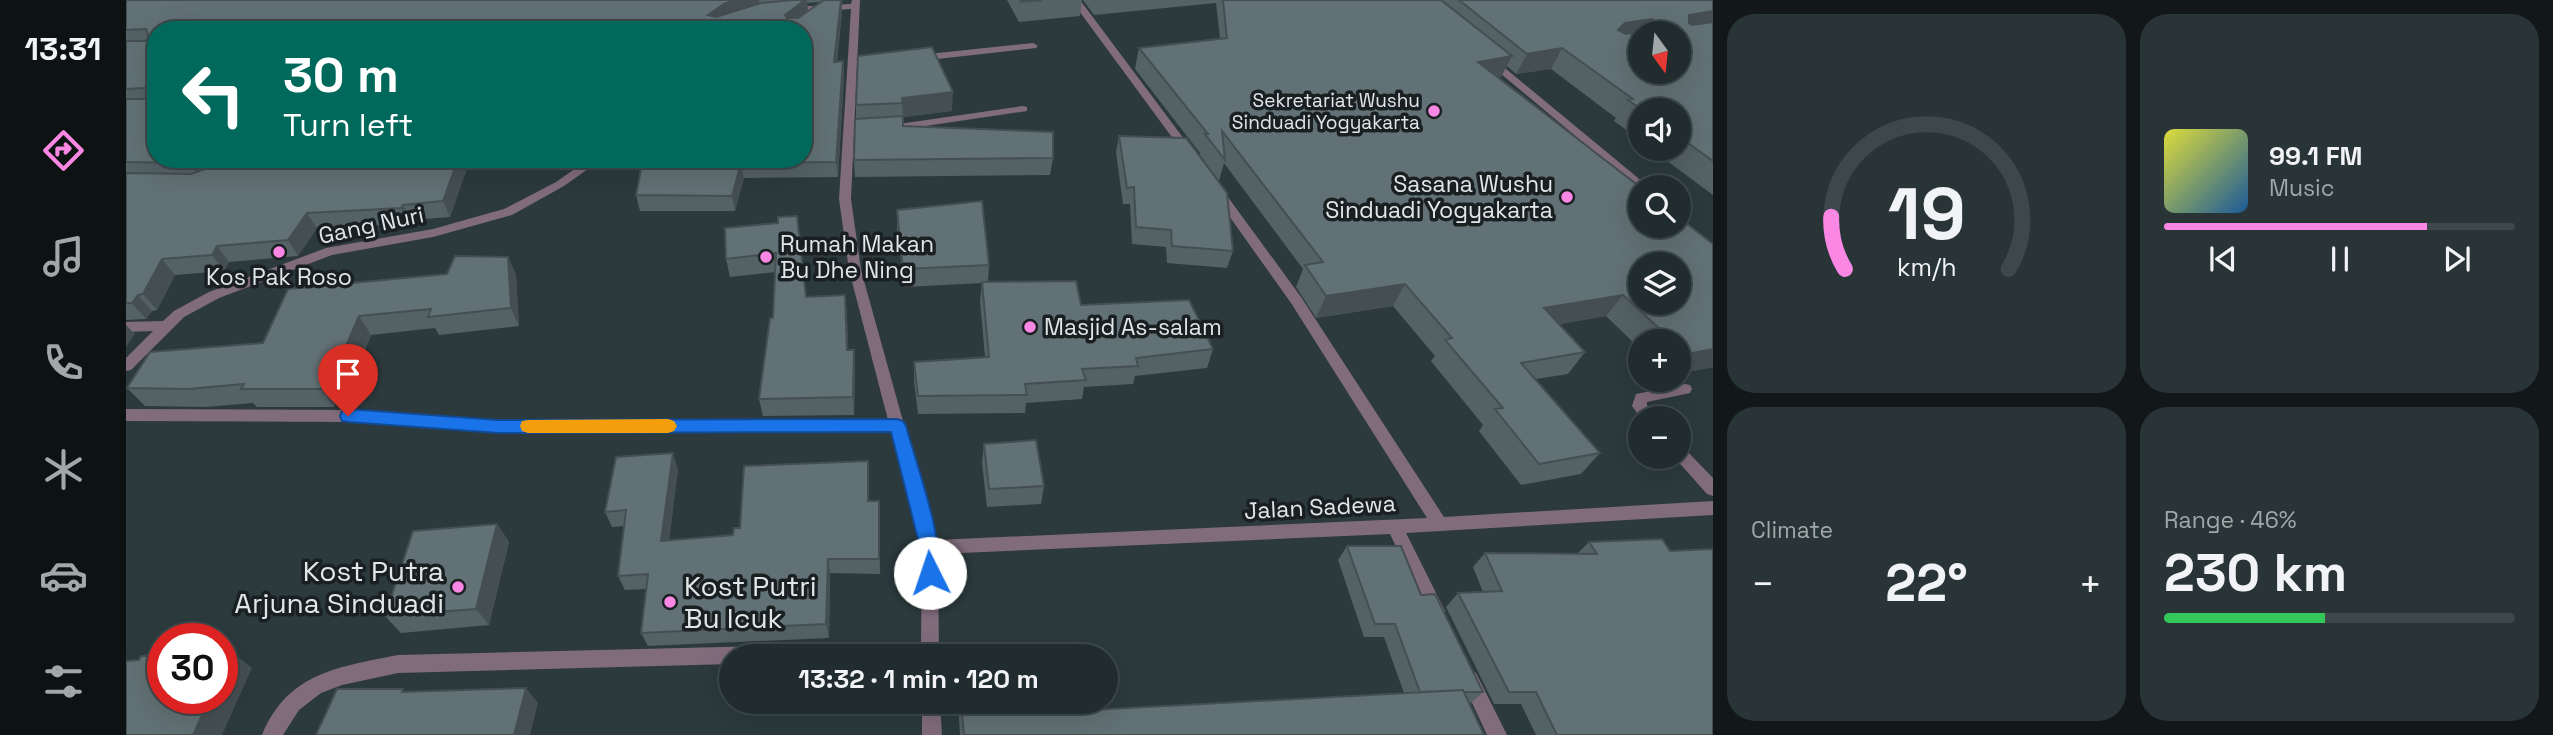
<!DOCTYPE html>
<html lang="en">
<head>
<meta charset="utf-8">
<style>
  :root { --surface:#212c2e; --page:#293436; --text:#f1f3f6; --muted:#a2a7aa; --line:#3e484a; --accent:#fb87e5 }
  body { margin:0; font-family:"Space Grotesk",sans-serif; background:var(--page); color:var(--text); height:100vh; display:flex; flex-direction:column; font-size:26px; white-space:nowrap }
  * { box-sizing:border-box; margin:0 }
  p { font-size:23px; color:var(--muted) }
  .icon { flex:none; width:38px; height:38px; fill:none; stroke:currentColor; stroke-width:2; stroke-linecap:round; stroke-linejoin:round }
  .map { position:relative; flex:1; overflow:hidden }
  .panel { display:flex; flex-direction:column; gap:14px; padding:14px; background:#121819; width:840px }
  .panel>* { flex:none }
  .banner { position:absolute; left:21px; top:21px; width:665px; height:147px; border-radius:28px; box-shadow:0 7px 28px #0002,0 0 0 2px var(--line); background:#00695c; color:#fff; overflow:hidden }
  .needle { width:46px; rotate:165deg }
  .buttons { position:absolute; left:1502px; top:21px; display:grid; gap:14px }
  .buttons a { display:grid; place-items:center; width:63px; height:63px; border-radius:50%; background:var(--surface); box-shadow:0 7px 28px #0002,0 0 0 2px var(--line); font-size:35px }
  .speed { position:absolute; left:21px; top:623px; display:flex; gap:14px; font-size:35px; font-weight:700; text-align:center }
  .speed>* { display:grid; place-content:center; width:91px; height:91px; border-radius:50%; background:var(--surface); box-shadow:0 7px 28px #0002,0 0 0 2px var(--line); line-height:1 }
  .speed .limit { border:10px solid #d22; background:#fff; color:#111 }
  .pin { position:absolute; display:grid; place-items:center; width:60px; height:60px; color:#fff; margin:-72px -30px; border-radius:50% 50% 50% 0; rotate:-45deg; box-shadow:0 0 7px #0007 }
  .pin .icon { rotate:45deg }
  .me { position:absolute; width:77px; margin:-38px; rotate:356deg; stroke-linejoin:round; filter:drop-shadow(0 0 5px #0008) }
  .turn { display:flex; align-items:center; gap:24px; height:147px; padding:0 21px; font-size:32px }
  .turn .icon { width:91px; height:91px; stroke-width:2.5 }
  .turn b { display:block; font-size:49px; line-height:60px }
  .big { font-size:52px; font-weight:700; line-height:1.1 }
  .panel .tile { flex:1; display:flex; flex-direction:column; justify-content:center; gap:10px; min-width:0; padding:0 24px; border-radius:28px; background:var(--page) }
  .panel .dial { align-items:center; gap:0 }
  .dial svg { height:182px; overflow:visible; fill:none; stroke:var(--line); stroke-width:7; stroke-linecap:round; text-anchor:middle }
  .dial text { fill:var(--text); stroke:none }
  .song { display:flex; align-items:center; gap:21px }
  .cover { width:84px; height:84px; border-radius:10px; background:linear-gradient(135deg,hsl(60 70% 55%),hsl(210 70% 35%)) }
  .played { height:7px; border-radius:4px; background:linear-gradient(90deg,var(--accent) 75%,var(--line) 75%) }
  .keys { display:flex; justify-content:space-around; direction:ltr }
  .heat { display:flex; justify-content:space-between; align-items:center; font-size:38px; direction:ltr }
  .charge { height:10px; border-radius:5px; background:linear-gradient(90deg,#34c759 46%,var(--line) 0) }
  .panel .tiles { flex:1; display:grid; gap:14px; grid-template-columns:repeat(2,1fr) }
  .trip { position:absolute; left:593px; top:644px; width:399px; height:70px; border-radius:35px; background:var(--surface); box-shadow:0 7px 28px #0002,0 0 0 2px var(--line); font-weight:700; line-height:70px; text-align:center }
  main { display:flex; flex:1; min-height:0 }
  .tab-bar { display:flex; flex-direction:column; width:126px; justify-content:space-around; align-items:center; background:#0d1212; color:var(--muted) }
  .tab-bar .icon { width:49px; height:49px }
  .tab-bar .on { color:var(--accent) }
  .tab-bar b { font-size:32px; color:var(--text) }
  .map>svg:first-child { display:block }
</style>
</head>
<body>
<main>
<nav class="tab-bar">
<b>13:31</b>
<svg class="icon on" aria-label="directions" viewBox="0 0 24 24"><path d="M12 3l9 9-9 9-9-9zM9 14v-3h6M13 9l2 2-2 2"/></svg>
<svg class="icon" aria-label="music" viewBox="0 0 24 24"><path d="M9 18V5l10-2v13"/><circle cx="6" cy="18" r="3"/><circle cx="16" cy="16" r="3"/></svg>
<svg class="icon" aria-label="phone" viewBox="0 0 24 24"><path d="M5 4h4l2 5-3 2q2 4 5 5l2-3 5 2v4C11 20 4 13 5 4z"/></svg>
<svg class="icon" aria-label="climate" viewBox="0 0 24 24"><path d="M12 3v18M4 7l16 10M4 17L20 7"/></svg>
<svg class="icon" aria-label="car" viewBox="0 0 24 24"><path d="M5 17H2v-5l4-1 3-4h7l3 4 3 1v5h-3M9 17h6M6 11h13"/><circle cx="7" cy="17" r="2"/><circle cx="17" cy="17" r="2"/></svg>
<svg class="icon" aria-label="filters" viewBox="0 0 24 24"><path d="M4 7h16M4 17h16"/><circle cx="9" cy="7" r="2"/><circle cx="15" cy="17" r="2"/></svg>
</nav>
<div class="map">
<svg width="1587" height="735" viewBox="0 0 1587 735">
  <rect width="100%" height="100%" fill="#2c3a3d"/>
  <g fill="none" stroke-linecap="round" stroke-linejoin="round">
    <path fill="#816c7c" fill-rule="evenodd" d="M726,0h8l-9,199 10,71 75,270 491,-22 -136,-215 -79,-111 6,-4 4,1 79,108 143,220 269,-16v14l-307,18 39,78 -3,6 -6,2 -6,-2 -40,-83 -452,20 1,102h-207v8l-334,9 -56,12 -21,8 -22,17 -16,25h-21c26,-63 77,-68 136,-80l523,-13 1,-95 -31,-115h-393l-150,-10 -222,-1v-12l222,1 150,10h390l-39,-150 -10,-71 12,-190 -60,4 -5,-3 5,-3 60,-3z
      M945,0h9l113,151v4h-8z
      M907,43l5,3 -2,2 -117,13 -5,-3 5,-3z
      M1362,59h6l155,128h-9l-1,2 -151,-126z
      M897,106l4,1v4l-135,20 -5,-3 5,-3z
      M463,159h13l-38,27 -52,29 -79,22 -101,18 -113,43 -35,19 -53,53 -5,1v-13l27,-27 -27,1v-10l37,-1 11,-10 35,-19 117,-44 107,-19 71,-20 52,-27z
      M1559,384l5,1 2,4 -2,4 -43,9v3l9,13h-15l-9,-12 4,-12z
      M1552,445l5,2 30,31v18l-6,-2 -33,-37h4z
      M1344,670l6,3 31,62h-20l-26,-56 3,-6z
      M796,702h18l2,33h-20z"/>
  </g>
  <path fill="#546165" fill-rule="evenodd" d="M0,0h717l-1,1v11l-5,50 6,-1 1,15 -6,101 -94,1 -9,33h-95l-4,-16 5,-28 -24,1 -3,-8 -10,-1h199l-647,-129v129h428l-2,1 -114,5 -18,52 -39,3 -2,4 -92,4 -19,28 -69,6 -5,9 -49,4 -18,35 -5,1 -6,8 -20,1zM694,2l-12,9 -1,-8z
    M881,0h75l-2,16 -61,6z
    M957,0h630v195l-62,-46h27v-39h-38v30l-26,-19 2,-3 -65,-49 -35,5 -9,-8 -6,11h-3l215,290 -35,7v-33h-38v8l-34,-33 -47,8 26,28 -17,22 -32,5 64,74 -19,21 -60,11 -42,-54 4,-6 -52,-64 4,-5 -42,-50 -77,12 -20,-31 7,-18 -79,-106 -5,18 -19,-26v-2l-65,-84 4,-21 81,-9 -4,-36 -122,12z
    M732,56l94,55 -49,6v9l150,32 -3,17 -195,2 -1,-17 2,-41v-14z
    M993,136l114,115 -6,17 -60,-5 -1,-16 -34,-3 -2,-40h-7l-7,-52z
    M771,210l92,55 -1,17 93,23 132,44 -6,19 -72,8 -2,8 -49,3 -2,12 -56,4 -1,10 -107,1 -4,-33v-19l71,-5 -5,-56 2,-18 -78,4 -7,-59z
    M652,223l28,74 39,-2 3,55 7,18 -1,47 -91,1 -4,-17 14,-81 3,-46 -46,5 -4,-18z
    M382,257l8,18 3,51 -80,9 -4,-7 -64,7 -15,37h-8l-14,35h-77l-4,-4 -48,4 -60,-1 -18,-18 136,-45 184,-69z
    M858,444l60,42 -3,18 -54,3 -5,-44z
    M552,469l-9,71 64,-5 7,-7 129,-52v25h10l1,73 -50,-1 -1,65 -181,8 -7,-13 5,-44 -21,1 -7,-14 6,-50 -12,1 -7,-15z
    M371,524l12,18 -20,83 -88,8 -16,-17z
    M1463,542l124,193h-177l-15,-31h-27l-48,-97 12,-14 25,-1 -10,-25 12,-14 92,1z
    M1221,546l74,49 62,97 -13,12 14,31h-524l-2,-33h58l1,12 387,-21 -20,-56h-20l-26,-77z"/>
  <path fill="#454f52" d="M609,0h24l1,7 -50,23 -2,-15 16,-11z
    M679,0h2l1,13 -22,17 -1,-15z
    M715,0l1,12 -7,65 -1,-15z
    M1587,11v18l-35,6 11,-20z
    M1526,19l-9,14 -30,10 5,-13 7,-7z
    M1436,48l-11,21 -35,5 11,-20z
    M1386,56l-11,21 -33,6 10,-21z
    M717,61l1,15 -6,101 -2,-15z
    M827,92l-1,19 -49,6 -1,-19z
    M72,159h33l-30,19 -12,-15z
    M332,159h8l2,6 -18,52 -7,-16z
    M615,163l3,15 -9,33 -3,-15z
    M277,205l8,15 -2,4 -8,-16z
    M181,213l10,15 -19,28 -10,-16z
    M91,246l12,16 -5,9 -12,-16z
    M382,257l8,18 3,51 -8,-18z
    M36,259l13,16 -18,35 -14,-16z
    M1279,284l-12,22 -77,12 10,-22z
    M12,295l14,16 -6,8 -14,-16z
    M719,295l2,18 2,55 -2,-18z
    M1497,295l-17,21 -78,14 16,-22z
    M233,316l12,19 -15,37 -13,-19z
    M0,325l9,9 -9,13z
    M1587,349v18l-35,7v-10l9,-10z
    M728,350l1,18 -1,47 -1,-18z
    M210,354l12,18 -14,35 -13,-18z
    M547,453l5,16 -11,87 -6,-15z
    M742,461l1,15v40l-1,-15z
    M371,524l12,18 -20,83 -13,-16z
    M702,559l2,14 -1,65 -3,-14z
    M106,652l20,16 -30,67h-29l17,-37h12v-25z
    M400,688l12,15 -8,32h-16z"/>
  <path fill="#627175" stroke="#454f52" stroke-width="2" fill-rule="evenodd" d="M0,0h609l-11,4 -16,11 8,2 45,-14 31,-3h13l-20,15 2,3h11l26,-18h17l-7,62 9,-1 -7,101 -95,1 -9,33 -96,-1 7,-36h160v-129h-647v129h42l-9,4 -63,-1v-63h19l3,-8 -3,-3 -19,1v-48h20l3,-3 -3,-9 -20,1z
    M894,0h22l-21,2z
    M1097,0h218l71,56 -34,6 162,125v39h38v-9l35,27v105l-26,5 -9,-8v-5h-5l-50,-46 -79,13 41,44 -64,11 79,90 -61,11 -44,-55 8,-1 -58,-68 7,-2 -47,-54 -79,12 -21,-31 18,-3 -101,-131 3,29 -20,-26h3l-69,-86 88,-10zM1514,264h38v39h-38z
    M1333,0h254v11l-24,4v8l3,2 21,-3v139l-35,-25v-26h-36l-14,-10 5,-1 -71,-51 -35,6zM1526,19l3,3 -2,8 -27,4 -8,-4 7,-7zM1514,33h38v39h-38z
    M806,47l21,45 -51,6 1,5 -47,2 2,-49z
    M777,116v10l150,6v26l-199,2 1,-41z
    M993,136l67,2 41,55 6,58 -61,-5 -1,-16 -35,-3 -2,-40 -7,1z
    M99,159h233l-15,42 -40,4 -2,3 -94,5 -19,27 -71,6 -5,9 -50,4 -19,35 -5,1 -6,8h-6v-130l65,1 32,-11z
    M856,201l7,64 -86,4 -6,-59z
    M671,216l9,81 39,-2 2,55h7l-1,47 -94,2 11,-81h3l3,-65 -50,6 -1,-31 53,-5v-6z
    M329,256l53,1 3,51 -83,9 3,-8 -72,7 -16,37 -7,1 -15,35h-80l3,-5 -56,5 -61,-1 23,-36 113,-9 25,-54 159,-15z
    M950,281l5,24 108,-5 24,49 -77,9 2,8 -56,3 4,11 -61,4 2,11 -109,1 -4,-34 75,-5 -7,-75z
    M910,440l8,46 -55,3 -5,-45z
    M547,453l-12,88 72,-6 1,-7h6l4,-62 124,-5v40h11v58h-51l-2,65 -185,9 7,-59 -30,2 8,-66 -21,2 11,-55z
    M371,524l-21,85 -91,7 28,-85z
    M1536,539l8,12 43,-2v186h-156l-21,-43h-27l-51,-99 44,-2 -17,-38 112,1 -8,-12z
    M1221,546h54l20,49 14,-1 48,98h-19l-1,-2 -43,2 -25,-68h-20z
    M882,647l1,9h-52v-7z
    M106,652l-10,21v-20z
    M37,655v43h47l-17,37h-67v-74l13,-1 2,-4z
    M400,688l-12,47h-198l21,-46h66l-1,3z
    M1337,690l21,45h-520l-3,-33h55l1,12z"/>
  <path fill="#1a73e8" stroke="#114b97" stroke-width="2" d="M222,409l150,11 399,-1 6,2 3,5c8,31 43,126 30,153l-6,2 -7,-2 -3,-6v-26l-29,-115 -393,1 -150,-11 -6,-1 -2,-5 2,-5z"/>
  <path fill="#f59e0b" d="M542,419l6,2 3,5 -3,5 -6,2h-140l-6,-2 -2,-5 2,-5 6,-1z"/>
  <g fill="#fb87e5" stroke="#1a2022" stroke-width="2.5">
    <circle cx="1308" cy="111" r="7"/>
    <circle cx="1441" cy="197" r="7"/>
    <circle cx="153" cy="252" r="7"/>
    <circle cx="640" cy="257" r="7"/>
    <circle cx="904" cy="327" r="7"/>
    <circle cx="332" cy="587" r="7"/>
    <circle cx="544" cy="602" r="7"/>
  </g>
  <g text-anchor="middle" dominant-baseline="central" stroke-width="7" stroke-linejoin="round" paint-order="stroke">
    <g font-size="19" fill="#dfe7e9" stroke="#1a2022" text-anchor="end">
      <text x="1294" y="100">Sekretariat Wushu<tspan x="1294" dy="22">Sinduadi Yogyakarta</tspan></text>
    </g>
    <g font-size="23" fill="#dfe7e9" stroke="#1a2022" text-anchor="start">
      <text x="1427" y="184" text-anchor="end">Sasana Wushu<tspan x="1427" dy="26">Sinduadi Yogyakarta</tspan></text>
      <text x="654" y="244">Rumah Makan<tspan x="654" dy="26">Bu Dhe Ning</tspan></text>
      <text x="153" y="277" text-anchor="middle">Kos Pak Roso</text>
      <text x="918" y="327">Masjid As-salam</text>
    </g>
    <g font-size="23" fill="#dfe7e9" stroke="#1a2022">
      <text transform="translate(245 225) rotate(-12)">Gang Nuri</text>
      <text transform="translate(1194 507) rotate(-3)">Jalan Sadewa</text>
    </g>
    <g font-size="28" fill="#dfe7e9" stroke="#1a2022" text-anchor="end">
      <text x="318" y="571">Kost Putra<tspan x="318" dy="32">Arjuna Sinduadi</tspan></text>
      <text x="558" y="586" text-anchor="start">Kost Putri<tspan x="558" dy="32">Bu Icuk</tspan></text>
    </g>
  </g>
</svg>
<div class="buttons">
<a><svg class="needle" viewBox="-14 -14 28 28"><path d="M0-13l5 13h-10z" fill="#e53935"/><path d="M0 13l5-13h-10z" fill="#a2a7aa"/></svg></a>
<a><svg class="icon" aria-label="sound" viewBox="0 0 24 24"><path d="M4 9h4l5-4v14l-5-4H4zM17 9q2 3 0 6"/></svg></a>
<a><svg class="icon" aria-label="search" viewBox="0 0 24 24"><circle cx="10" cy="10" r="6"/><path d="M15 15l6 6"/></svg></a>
<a><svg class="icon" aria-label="layers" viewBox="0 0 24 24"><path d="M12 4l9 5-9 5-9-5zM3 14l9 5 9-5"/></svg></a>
<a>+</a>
<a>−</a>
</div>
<div class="speed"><div class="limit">30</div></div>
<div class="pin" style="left:222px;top:416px;background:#d93025"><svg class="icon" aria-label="arrive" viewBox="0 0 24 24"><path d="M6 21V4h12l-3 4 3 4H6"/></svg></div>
<svg class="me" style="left:804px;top:573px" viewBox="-20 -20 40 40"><circle r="19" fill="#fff"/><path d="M0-13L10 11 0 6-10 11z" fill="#1a73e8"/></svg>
<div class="trip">13:32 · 1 min · 120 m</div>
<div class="banner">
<div class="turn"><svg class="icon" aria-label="left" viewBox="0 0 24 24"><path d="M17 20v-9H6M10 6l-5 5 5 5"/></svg><div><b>30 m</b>Turn left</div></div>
</div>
</div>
<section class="panel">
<div class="tiles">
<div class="tile dial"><svg viewBox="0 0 100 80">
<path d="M14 69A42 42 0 1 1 86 69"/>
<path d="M14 69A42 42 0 0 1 8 46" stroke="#fb87e5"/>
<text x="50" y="56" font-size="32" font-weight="700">19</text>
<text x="50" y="72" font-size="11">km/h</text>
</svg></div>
<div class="tile">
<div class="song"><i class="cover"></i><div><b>99.1 FM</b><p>Music</p></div></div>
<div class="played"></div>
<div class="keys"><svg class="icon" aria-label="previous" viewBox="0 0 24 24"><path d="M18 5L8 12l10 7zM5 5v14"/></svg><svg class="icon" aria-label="pause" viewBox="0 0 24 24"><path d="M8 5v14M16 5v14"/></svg><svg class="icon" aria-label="next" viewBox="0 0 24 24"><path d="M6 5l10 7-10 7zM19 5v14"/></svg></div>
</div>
<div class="tile"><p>Climate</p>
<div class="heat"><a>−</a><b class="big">22°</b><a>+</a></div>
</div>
<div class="tile"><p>Range · 46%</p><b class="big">230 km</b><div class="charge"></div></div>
</div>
</section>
</main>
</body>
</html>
